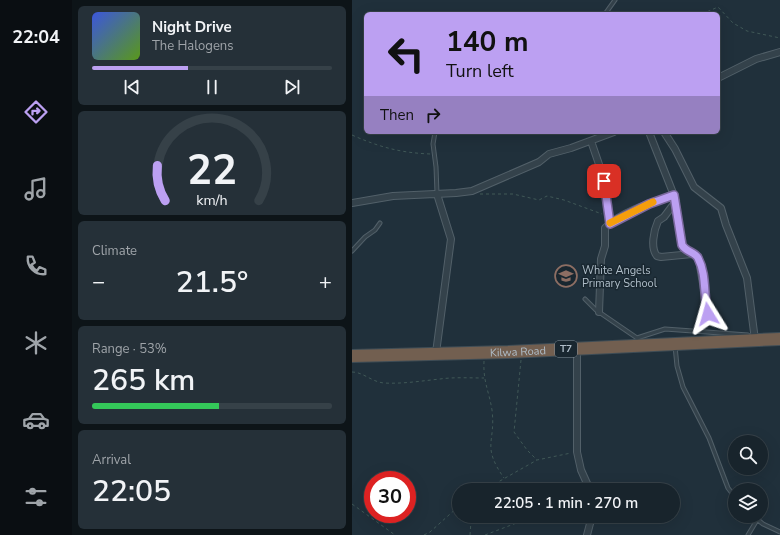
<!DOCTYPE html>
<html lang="en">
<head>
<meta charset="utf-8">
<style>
  :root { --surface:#18242c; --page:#253038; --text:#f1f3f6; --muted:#9fa4a9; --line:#364148; --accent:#bca0f2 }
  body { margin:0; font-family:"Nunito Sans",sans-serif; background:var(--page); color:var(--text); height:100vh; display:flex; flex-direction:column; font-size:15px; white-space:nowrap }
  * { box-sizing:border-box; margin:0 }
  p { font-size:13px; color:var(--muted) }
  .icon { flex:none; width:22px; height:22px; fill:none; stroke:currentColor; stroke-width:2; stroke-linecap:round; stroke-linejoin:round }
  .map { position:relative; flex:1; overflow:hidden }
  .panel { display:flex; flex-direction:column; gap:6px; padding:6px; background:#0d1418; width:280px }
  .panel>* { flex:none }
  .top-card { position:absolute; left:12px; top:12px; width:356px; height:122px; border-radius:6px; box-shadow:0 4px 16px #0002,0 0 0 1px var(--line); background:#bca0f2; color:#111; overflow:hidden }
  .tools { position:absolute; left:376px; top:435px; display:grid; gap:8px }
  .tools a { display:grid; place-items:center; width:40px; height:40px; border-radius:50%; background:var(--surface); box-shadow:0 4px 16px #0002,0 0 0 1px var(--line); font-size:20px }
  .speed { position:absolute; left:12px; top:471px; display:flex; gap:8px; font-size:20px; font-weight:700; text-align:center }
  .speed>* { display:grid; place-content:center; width:52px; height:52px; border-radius:50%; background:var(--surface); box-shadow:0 4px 16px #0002,0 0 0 1px var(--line); line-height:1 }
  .speed .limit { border:6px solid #d22; background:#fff; color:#111 }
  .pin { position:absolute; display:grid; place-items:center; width:34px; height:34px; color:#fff; margin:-17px; border-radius:8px; box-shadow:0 2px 6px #0006 }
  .me { position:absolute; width:44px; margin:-22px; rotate:352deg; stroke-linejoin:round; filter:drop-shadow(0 0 3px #0008) }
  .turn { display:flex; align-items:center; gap:14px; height:84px; padding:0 16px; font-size:18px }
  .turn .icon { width:52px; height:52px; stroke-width:2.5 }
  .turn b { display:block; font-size:28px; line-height:34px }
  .then { display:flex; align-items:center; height:38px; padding:0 16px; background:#0003; gap:8px; font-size:15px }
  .big { font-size:30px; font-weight:600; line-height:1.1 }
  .panel .card { flex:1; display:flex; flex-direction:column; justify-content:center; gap:6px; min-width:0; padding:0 14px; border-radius:6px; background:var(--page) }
  .panel .dial { align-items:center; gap:0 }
  .dial svg { height:104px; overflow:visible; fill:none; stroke:var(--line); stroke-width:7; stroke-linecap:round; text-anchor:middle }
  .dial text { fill:var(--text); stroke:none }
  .song { display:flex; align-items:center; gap:12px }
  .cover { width:48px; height:48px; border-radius:6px; background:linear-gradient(135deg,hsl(230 70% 55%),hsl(90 70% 35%)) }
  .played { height:4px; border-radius:2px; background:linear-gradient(90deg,var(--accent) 40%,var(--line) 40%) }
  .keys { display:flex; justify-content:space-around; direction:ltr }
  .heat { display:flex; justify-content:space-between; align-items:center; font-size:22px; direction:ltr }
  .charge { height:6px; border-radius:3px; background:linear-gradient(90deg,#34c759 53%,var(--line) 0) }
  .trip { position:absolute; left:100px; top:483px; width:228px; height:40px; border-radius:20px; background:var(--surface); box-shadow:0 4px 16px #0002,0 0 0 1px var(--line); font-weight:600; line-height:40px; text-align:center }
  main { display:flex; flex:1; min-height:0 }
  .menu { display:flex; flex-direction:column; width:72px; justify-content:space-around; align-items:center; background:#0a0e12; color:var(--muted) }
  .menu .icon { width:28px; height:28px }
  .menu .active { color:var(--accent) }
  .menu b { font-size:18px; color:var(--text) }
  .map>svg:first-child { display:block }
</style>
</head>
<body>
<main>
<nav class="menu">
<b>22:04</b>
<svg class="icon active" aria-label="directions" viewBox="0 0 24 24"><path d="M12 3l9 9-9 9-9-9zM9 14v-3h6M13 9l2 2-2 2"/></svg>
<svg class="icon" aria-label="music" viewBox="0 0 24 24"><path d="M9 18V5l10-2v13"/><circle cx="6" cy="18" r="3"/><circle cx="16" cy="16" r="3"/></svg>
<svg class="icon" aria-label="phone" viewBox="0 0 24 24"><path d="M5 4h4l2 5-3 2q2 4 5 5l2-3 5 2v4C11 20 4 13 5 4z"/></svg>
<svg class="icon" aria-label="climate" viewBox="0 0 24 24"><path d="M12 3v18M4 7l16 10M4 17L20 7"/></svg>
<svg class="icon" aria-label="car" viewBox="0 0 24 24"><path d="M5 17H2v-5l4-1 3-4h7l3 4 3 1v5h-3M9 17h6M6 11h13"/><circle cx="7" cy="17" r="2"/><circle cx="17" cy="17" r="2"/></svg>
<svg class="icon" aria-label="filters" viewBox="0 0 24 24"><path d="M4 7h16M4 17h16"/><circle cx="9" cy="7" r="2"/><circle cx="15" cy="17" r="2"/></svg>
</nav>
<section class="panel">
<div class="card">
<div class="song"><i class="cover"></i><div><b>Night Drive</b><p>The Halogens</p></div></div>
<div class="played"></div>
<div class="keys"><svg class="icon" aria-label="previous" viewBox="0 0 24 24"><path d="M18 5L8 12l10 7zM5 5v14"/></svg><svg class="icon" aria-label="pause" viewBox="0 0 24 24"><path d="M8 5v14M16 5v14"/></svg><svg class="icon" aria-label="next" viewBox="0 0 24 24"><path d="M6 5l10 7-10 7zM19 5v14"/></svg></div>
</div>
<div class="card dial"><svg viewBox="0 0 100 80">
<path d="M14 69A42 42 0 1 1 86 69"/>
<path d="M14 69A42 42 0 0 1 8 42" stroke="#bca0f2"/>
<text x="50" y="56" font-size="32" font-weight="700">22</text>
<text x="50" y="72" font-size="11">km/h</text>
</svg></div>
<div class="card"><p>Climate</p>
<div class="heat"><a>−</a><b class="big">21.5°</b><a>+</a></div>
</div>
<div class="card"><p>Range · 53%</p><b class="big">265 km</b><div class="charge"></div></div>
<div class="card"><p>Arrival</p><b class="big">22:05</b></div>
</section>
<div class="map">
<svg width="428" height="535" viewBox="0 0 428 535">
  <rect width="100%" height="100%" fill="#20303b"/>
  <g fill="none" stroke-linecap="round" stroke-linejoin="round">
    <g stroke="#526069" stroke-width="5">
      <path id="lane" d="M253,14l10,-14
        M83,132l-2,12 3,23 1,26
        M0,251l13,-14 10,-7 5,-7
        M233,299l11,11 41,28 28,-9 83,6
        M323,346l2,20 6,21 26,51 19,50 7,9
        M401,516l10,8 17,8
        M396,535l9,-15"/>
    </g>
    <g stroke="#526069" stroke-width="8">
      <path id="street" d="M366,78l38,-19 24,-7
        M297,132l26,66 7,47c4,7 13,7 17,15l9,53
        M312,132l11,17 19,38 27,21 5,17 21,53 8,62
        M239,141l12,35 7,48
        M324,201l-12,16 -6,4c-4,9 -8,27 -1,35l4,1 31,-3
        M0,203l41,-7 63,-3 16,-2 67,-29 10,-8 22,-6 43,-16
        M247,312l2,-53 4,-13v-18c15,-16 48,-26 69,-33
        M225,348v104l4,18 9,20
        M84,353l15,-114 -14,-45
        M235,535l5,-19"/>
    </g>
    <g stroke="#3f4d56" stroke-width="14">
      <g id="highway">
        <path id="s1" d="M0,356l156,-4 272,-13"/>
      </g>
    </g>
    <path stroke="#405857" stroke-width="1" stroke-dasharray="3 3" stroke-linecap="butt" d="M350,14l16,-7 15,16 14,8 33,7
      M0,135c27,12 49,18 79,19
      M128,194h33l26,6 8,-4 17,4 38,14
      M169,360l-7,72 13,18 10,10
      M132,361c-1,21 5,30 8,49 4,33 -11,35 12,68
      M0,372c11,0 20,10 32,11 19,1 37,-2 56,-4 14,-2 29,-1 44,-1
      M132,490l53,-30 34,-7
      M0,504l43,31
      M72,535l6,-3 29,-26
      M118,535l1,-14 3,-5
      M133,535l42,-16h17l8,-3"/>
    <use href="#lane" stroke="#34424b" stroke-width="3"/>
    <use href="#street" stroke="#34424b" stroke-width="6"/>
    <use href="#highway" stroke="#725f50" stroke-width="12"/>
  </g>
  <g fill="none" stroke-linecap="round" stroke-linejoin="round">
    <g stroke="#7a689d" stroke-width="10">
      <path id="route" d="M252,181l6,43 39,-20 25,-9 8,50c4,7 13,7 16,13 9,17 5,38 10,56"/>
    </g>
    <use href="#route" stroke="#bca0f2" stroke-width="7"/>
    <path stroke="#f59e0b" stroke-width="7" d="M258,223l43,-21"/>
  </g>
  <defs>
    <g id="school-ring" transform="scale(1.15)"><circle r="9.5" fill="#192730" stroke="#8d6e63" stroke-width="1.5"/><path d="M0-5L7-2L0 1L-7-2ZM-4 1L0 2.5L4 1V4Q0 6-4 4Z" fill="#8d6e63"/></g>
  </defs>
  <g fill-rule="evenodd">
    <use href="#school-ring" x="214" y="276"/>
  </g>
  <g text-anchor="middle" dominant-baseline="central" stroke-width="3" stroke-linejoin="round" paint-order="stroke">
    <rect fill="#192730" stroke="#82909a" stroke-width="1" x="203" y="341" width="22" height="16" rx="3"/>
    <g font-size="10" font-weight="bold" fill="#afbdc8">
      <text x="214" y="349">T7</text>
    </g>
    <g font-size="11" fill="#afbdc8" stroke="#192730" text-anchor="start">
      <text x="230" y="270">White Angels<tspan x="230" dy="13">Primary School</tspan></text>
    </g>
    <g font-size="11" fill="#afbdc8" stroke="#192730">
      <text stroke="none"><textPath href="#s1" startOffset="166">Kilwa Road</textPath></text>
    </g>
  </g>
</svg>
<div class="tools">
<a><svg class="icon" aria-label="search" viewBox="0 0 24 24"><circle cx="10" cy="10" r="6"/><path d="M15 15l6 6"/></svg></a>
<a><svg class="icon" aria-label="layers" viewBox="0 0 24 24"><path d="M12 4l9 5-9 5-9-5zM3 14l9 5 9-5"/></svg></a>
</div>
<div class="speed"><div class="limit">30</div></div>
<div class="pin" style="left:252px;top:181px;background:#d93025"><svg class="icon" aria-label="arrive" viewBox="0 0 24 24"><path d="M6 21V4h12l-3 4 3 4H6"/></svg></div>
<svg class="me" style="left:356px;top:314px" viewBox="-20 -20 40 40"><path d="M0-17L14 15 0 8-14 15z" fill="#bca0f2" stroke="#fff" stroke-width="4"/></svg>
<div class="trip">22:05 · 1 min · 270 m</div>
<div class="top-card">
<div class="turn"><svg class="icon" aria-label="left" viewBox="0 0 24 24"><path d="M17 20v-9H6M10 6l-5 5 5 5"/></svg><div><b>140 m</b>Turn left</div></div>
<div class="then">Then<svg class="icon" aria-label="right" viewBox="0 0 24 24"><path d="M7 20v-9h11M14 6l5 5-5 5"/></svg></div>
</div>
</div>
</main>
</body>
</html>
